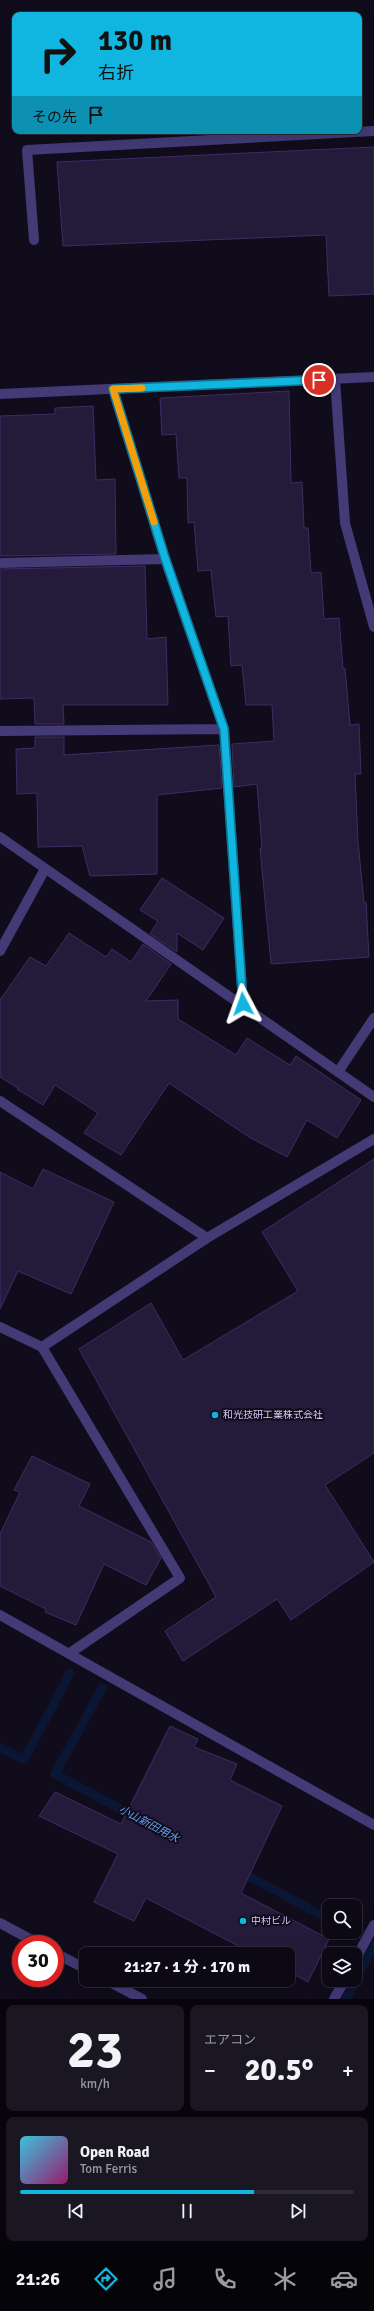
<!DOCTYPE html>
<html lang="ja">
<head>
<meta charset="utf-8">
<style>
  :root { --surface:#0c0914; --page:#1a1722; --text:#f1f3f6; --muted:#9a9aa0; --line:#2c2a34; --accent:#11b6e0 }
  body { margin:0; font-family:Signika,"Noto Sans JP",sans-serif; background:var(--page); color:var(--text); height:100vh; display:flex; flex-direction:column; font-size:15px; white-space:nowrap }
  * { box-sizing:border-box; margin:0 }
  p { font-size:13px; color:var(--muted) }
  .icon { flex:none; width:22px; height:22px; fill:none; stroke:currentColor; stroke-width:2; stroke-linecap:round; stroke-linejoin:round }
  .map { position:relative; height:1999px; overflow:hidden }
  .details { display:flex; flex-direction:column; gap:6px; padding:6px; background:#07050b; flex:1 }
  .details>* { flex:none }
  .banner { position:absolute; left:12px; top:12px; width:350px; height:122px; border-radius:8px; box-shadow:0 4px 16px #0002,0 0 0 1px var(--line); background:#11b6e0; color:#111; overflow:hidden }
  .controls { position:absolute; left:322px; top:1899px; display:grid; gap:8px }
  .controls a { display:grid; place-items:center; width:40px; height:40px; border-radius:8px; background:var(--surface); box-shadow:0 4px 16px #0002,0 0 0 1px var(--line); font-size:20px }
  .speed { position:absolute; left:12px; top:1935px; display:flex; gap:8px; font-size:20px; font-weight:700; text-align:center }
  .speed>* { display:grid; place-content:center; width:52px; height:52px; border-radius:50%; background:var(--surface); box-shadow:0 4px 16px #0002,0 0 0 1px var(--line); line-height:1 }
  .speed .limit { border:6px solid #d22; background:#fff; color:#111 }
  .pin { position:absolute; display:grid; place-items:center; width:34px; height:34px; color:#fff; margin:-17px; border:2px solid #fff; border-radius:50%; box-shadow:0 1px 4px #0007 }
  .me { position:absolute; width:44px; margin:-22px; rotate:356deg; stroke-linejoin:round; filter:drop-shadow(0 0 3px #0008) }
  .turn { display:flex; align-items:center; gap:14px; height:84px; padding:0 20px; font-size:18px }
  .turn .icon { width:52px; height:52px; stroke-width:2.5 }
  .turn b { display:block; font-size:28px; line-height:34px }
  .then { display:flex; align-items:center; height:38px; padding:0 20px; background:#0003; gap:8px; font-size:15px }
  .big { font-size:30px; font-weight:700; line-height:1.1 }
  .details .tile { flex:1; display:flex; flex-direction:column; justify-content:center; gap:6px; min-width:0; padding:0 14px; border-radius:8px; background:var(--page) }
  .details .dial { align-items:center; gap:0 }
  .dial b { font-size:52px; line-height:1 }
  .song { display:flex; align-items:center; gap:12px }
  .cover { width:48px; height:48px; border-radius:6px; background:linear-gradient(135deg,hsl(190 70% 55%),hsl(320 70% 35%)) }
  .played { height:4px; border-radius:2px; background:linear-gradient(90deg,var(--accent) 70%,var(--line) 70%) }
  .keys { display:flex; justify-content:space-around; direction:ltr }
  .heat { display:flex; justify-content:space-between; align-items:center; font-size:22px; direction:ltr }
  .details .tiles { flex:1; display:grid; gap:6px; grid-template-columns:1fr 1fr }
  .tile:last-child { grid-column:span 2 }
  .trip { position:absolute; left:79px; top:1947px; width:216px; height:40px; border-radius:8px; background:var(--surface); box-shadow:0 4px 16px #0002,0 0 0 1px var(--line); font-weight:700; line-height:40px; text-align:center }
  .dock { display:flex; height:64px; justify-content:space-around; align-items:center; background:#050408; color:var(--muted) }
  .dock .icon { width:28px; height:28px }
  .dock .on { color:var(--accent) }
  .dock b { font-size:18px; color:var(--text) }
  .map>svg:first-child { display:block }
</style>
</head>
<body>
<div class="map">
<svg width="374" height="1999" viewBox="0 0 374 1999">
  <rect width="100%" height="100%" fill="#100c1b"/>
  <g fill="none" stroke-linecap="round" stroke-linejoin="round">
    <path stroke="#0b1634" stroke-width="9" d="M102,1688l-47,86 82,44
      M0,1747l24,13 46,-87
      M239,1871l90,48
      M346,1999l28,-54"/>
  </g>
  <path fill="#241a3a" stroke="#3e2d64" d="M374,147v147l-45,2 -3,-61 -263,11 -6,-84z
    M289,391l2,92 11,-1 2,46h4l3,45 10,-1 3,47 15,-1 4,51 2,-1 5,57 9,-1 2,50h-6l3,68 6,61 2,-1 3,55 -98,7 -11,-116h2l-5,-64 -23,3 -2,-43 42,-3 -2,-36h-26l-4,-40 -11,1 -3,-50 -12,1 -5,-47 -13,1 -4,-49 -6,1 -1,-45h-8l-3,-44 -14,1 -2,-37z
    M93,406l3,74 19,-1 1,75 -116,2v-140l55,-2v-6z
    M145,566l2,73 19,-2 2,68h-105l1,19h-29l-1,-26 -34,1v-130z
    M35,737h29v18l155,-10 3,43 -65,7v79l-67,2 -8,-30 -44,1 -1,-54 -20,1 -1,-45 19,-1z
    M162,878l62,40 -21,32 -26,-17v19l-27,-18 8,-13 -18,-11z
    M69,933l37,24 6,-8 19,13 12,-18 28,20 -25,37 32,-1v19l58,36 11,-17 43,27 6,-9 65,44 -24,38 -30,-18 -20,37 -38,-20 -80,-54 -48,72 -37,-22 14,-20 -43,-28 -12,20 -26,-16 1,-1 -18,-11v-77l30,-43 16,9z
    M374,1159v294l-49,32 49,77 -83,58 -14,-21 -94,62 -18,-30 51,-34 -137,-248 72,-46 32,57 115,-69 -36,-59z
    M43,1169l71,33 -43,92 -53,-23 -18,38v-137l33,17z
    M32,1456l58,28 -11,22 72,36 10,16 -15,27 -42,-21 -28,61 -31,-13 1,-3 -46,-23v-52l20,-42 -6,-2z
    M170,1726l28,13 -4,8 43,17 -7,16 52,26 -41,87 88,46 -21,43 -20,-11v-17h-34l-108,-56 -12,23 -40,-19 24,-48 -79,-38 16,-24 66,32z"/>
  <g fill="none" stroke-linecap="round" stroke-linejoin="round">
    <path stroke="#433a76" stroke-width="10" d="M34,240l-7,-90 347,-19"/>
    <path stroke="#433a76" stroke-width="10" d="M335,379l10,144 29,104
      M113,389l52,170 59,170 19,275
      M0,394l374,-17
      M0,563l165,-4
      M0,731l224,-2
      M0,837l374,260
      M0,951l45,-82
      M338,1072l36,-54
      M0,1101l207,137
      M0,1327l42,20 138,231 -110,75
      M42,1347l165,-109 167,-99
      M0,1615l374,210
      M355,1960l19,-35
      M334,1999l11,-19"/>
    <path stroke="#433a76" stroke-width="10" d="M0,1923l39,21
      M55,1953l31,16
      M106,1980l36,19"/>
  </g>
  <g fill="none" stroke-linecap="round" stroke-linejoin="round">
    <g stroke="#0b7692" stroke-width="10">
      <path id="route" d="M243,1004l-19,-275 -59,-171 -52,-169 206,-9"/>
    </g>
    <use href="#route" stroke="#11b6e0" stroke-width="7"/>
    <path stroke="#f59e0b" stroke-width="7" d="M142,388l-29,1 41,133"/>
  </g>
  <g fill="#11b6e0" stroke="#100c1b" stroke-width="1.5">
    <circle cx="215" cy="1415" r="4"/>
    <circle cx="243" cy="1921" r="4"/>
  </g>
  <g text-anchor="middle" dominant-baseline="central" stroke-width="4" stroke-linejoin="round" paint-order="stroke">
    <g font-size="10" fill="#d4cafb" stroke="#100c1b" text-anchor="start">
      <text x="223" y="1415">和光技研工業株式会社</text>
      <text x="251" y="1921">中村ビル</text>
    </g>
    <g font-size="11" font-style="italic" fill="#60a0f3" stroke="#100c1b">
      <text transform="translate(149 1824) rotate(28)">小山新田用水</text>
    </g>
  </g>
</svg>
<div class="controls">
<a><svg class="icon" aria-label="search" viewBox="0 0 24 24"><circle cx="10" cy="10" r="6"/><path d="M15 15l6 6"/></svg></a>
<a><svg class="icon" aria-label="layers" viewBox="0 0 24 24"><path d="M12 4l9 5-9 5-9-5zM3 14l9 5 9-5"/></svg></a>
</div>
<div class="speed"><div class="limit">30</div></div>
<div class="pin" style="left:319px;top:380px;background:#d93025"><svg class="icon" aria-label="arrive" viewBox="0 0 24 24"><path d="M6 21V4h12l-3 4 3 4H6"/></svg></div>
<svg class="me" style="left:243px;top:1004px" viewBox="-20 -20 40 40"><path d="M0-17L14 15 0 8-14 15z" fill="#11b6e0" stroke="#fff" stroke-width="4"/></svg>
<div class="trip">21:27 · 1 分 · 170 m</div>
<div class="banner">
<div class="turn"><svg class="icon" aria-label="right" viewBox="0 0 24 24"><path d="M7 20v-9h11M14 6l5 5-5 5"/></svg><div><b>130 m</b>右折</div></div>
<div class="then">その先<svg class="icon" aria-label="arrive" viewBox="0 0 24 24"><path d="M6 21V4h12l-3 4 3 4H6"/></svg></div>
</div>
</div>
<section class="details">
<div class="tiles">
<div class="tile dial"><b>23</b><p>km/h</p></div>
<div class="tile"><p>エアコン</p>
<div class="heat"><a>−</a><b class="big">20.5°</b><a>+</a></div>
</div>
<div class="tile">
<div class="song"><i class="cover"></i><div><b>Open Road</b><p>Tom Ferris</p></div></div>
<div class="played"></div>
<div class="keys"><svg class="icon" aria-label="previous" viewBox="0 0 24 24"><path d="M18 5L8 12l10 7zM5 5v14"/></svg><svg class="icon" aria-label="pause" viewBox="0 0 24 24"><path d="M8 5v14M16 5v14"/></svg><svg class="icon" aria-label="next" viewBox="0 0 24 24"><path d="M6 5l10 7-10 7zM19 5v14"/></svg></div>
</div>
</div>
</section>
<nav class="dock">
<b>21:26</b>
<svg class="icon on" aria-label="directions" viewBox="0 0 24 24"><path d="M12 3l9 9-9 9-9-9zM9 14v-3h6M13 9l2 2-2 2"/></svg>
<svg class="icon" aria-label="music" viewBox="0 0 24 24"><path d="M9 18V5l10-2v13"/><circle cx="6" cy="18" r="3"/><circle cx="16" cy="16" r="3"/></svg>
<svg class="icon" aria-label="phone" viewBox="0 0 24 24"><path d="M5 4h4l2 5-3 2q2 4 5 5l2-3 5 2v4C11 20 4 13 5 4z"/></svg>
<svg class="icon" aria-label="climate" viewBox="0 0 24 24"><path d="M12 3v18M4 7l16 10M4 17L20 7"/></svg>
<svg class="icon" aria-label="car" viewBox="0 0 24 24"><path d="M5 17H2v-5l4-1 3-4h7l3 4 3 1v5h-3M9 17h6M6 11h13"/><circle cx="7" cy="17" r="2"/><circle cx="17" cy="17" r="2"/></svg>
</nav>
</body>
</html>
